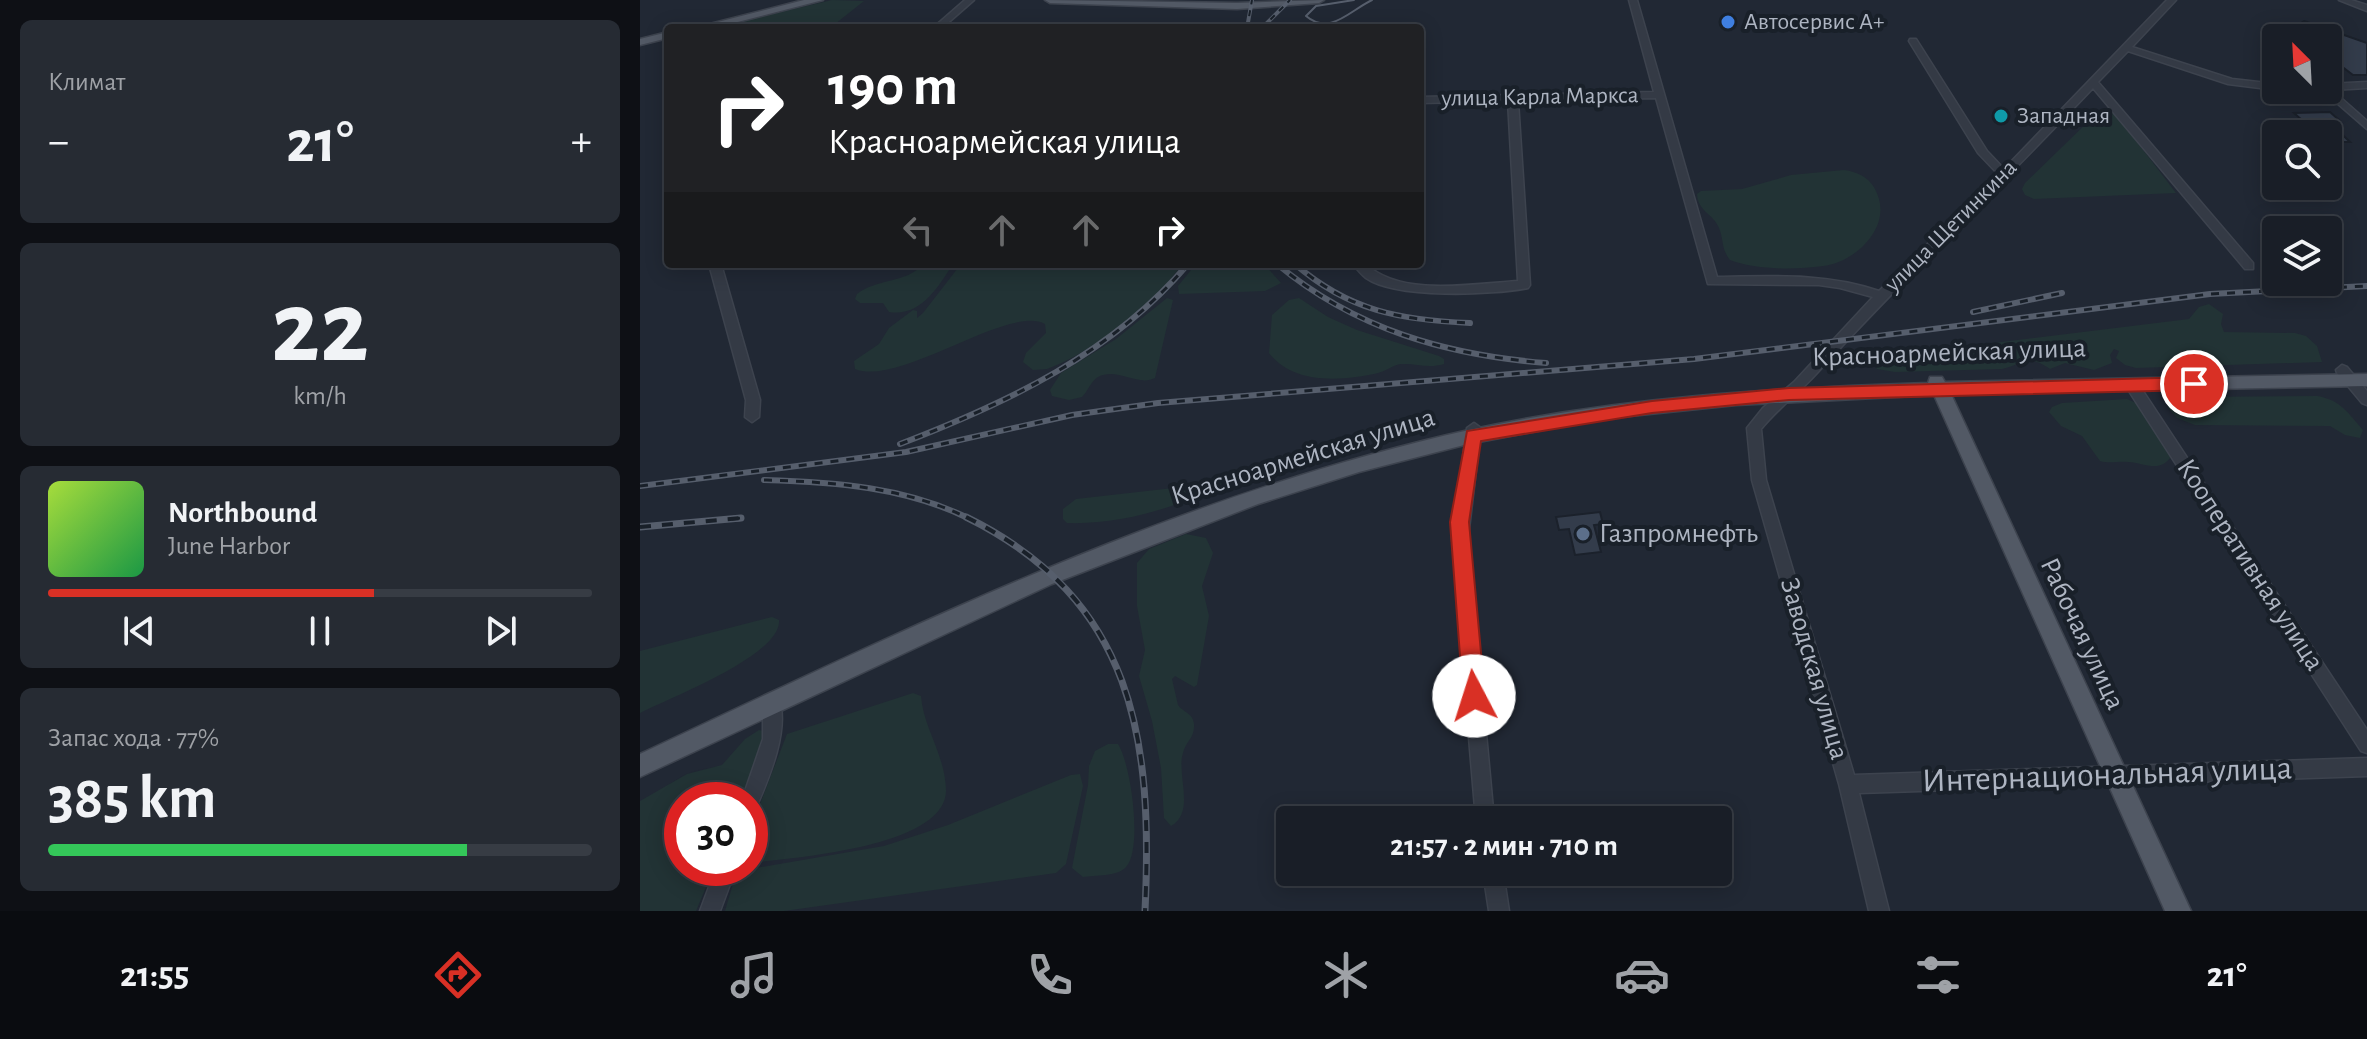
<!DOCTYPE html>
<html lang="ru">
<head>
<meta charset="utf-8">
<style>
  :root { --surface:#191e27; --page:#262b33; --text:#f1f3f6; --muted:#9fa2a7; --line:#373c44; --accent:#d93025 }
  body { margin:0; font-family:"Alegreya Sans",sans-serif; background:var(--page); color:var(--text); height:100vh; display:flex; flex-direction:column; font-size:30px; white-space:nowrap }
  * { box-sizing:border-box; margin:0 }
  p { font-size:26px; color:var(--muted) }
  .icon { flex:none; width:44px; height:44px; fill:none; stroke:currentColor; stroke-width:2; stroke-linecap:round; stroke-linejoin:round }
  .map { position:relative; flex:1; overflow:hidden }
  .side { display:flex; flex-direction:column; gap:20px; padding:20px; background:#0e1015; width:640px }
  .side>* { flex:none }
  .banner { position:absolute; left:24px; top:24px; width:760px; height:244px; border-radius:8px; box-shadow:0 4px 20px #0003,0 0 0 2px var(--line); background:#202124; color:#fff; overflow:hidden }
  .needle { width:52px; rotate:336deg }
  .buttons { position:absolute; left:1622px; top:24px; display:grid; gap:16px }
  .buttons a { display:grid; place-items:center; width:80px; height:80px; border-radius:8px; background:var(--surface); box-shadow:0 4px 20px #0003,0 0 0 2px var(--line); font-size:40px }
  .speed { position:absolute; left:24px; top:782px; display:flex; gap:16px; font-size:40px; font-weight:700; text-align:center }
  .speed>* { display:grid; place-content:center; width:104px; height:104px; border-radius:50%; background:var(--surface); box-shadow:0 4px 20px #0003,0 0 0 2px var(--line); line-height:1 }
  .speed .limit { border:12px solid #d22; background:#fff; color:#111 }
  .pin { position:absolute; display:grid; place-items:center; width:68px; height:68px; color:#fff; margin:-34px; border:4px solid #fff; border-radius:50%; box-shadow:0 2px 8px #0007 }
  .me { position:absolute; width:88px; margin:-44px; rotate:355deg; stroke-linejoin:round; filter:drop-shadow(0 0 6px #0008) }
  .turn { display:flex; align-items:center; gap:28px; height:168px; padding:0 32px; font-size:36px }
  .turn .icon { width:104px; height:104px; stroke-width:2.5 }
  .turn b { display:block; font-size:56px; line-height:68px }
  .lanes { display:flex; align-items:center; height:76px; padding:0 32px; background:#0003; justify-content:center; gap:40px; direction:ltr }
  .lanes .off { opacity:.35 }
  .big { font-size:60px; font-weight:700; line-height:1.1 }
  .side .tile { flex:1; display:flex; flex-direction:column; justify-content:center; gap:12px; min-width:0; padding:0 28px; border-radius:12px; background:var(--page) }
  .side .dial { align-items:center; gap:0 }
  .dial b { font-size:104px; line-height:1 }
  .song { display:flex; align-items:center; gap:24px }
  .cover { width:96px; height:96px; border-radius:12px; background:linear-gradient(135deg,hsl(80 70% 55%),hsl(140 70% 35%)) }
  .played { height:8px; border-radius:4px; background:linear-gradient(90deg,var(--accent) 60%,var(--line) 60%) }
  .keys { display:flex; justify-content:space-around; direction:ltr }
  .heat { display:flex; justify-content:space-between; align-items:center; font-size:44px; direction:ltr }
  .charge { height:12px; border-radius:6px; background:linear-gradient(90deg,#34c759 77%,var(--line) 0) }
  .trip { position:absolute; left:636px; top:806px; width:456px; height:80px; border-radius:8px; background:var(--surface); box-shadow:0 4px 20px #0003,0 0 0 2px var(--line); font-weight:700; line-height:80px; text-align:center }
  .menu { display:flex; height:128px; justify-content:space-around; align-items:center; background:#0a0c10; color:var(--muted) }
  .menu .icon { width:56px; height:56px }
  .menu .current { color:var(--accent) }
  .menu b { font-size:36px; color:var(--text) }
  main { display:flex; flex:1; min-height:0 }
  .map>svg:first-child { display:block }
</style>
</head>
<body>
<main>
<section class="side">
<div class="tile"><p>Климат</p>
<div class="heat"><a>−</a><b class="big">21°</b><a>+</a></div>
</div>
<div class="tile dial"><b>22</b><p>km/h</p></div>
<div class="tile">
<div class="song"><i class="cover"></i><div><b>Northbound</b><p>June Harbor</p></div></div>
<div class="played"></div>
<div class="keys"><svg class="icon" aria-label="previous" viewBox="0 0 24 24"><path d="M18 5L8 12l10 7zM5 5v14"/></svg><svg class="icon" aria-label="pause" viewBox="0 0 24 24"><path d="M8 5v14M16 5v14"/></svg><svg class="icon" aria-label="next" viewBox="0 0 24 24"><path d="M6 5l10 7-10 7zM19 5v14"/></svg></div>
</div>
<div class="tile"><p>Запас хода · 77%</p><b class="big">385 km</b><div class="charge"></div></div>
</section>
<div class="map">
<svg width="1727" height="911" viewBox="0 0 1727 911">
  <rect width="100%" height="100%" fill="#212834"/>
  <path fill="#223335" d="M192,0l32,1 -34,27h-117z
    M1463,111l9,2 9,8 55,72 -142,6 -9,-4 -3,-6 3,-6 70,-68z
    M1204,170c19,3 30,11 35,29 9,32 -26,64 -56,67 -28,4 -66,4 -93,-6 -9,-11 -6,-20 -11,-32 -6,-15 -21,-16 -22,-34l4,-3 41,-2 49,-14z
    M283,264h30c-15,23 -32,53 -64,48l-6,-9h-23l-5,-4 2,-5c20,-16 49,-10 66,-30z
    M321,264h187l3,5 7,-5h24c-26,39 -90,89 -135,105l-14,1 -10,-8 3,-9 20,-20 -1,-9c-37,-20 -145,63 -190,45l-1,-8 25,-17 10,-16 24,-18 4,1v7l6,-5z
    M556,264h68l17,19 -16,8 -86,3 -1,-8z
    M527,298l6,2 -18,78c-17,9 -38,-11 -57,-1 -7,4 -10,14 -16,20l-13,3 -17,-4 -2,-6 11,-17 55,-34z
    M659,298l29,19 29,13 82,26 5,3v5c-16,5 -28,-1 -43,0 -8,1 -15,7 -23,9 -36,8 -85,12 -109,-20l3,-38 17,-15z
    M1569,304l14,10 -2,10 3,8 71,1 11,3 11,10 5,16 -186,6 -11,-3 -9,-7 3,-7 -5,-2 -4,6 2,8 -18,7 -29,-7 -15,6c-24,-16 -26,-5 -48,0l-107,3 -18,-3 -5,-8 14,-5 303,-37 10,-12z
    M1677,396c24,4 31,17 46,34l-3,8 -15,-3 -15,-9 -135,-1 -18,-7 -9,-10 -1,-6 18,-5z
    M1487,399l9,4 36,52c-11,19 -27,8 -44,7 -10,-1 -18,2 -28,-1l-18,-25 -21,-10 -12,-14 3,-5 10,-4z
    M599,472l-1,5c-53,28 -112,48 -171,46l-4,-4v-10l13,-10 124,-14z
    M546,534l20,4 7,15 -11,33 7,30 -12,69 -3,2 -19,-11 -3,3 6,26c6,8 15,8 16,19 1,14 -8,17 -11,29 -7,21 13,59 -12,73l-7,-8 -3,-50 -9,-47 -13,-45 6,-26 -8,-44v-43l12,-14z
    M132,617l7,3c3,35 -110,78 -139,93v-62z
    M273,693l8,3c2,31 24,58 25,94 1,57 -153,68 -196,73v-33l37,-96z
    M119,730l4,1 2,12 -23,57h-60v68h32l-18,43h-56v-110l47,-27 35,-9 23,-26z
    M468,744h10c13,20 25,105 8,123 -9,10 -31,8 -43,10l-11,-9 16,-83 1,-19 6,-15z
    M440,774l3,12 -17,78 -10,9 -272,38h-59l10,-34 9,-7 140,-24 64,-21 123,-50z"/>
  <path fill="#333c4b" stroke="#1b212b" stroke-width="2" d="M1664,21l63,22v32h-14l-25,-19v-18h-30l-9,-7z
    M1690,112l9,8h-12l23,22h-13l-23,-21h-11l-9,-8z
    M960,512l3,12 -9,1 7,27 -26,3 -6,-26 -10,1 -3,-13z"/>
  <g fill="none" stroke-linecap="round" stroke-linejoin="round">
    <g stroke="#3d434e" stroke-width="3">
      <path id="minor" d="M325,0h9l-32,28h-9z
        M989,0h8l80,277c55,-1 109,-4 162,14l120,-116 -21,-22 -69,-112 1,-2h6l71,112 17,18 163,-169h9l-44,47 100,32 44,5v6l-48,-6 -100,-33 -30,31 155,181v6h-8l-152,-181c-91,96 -187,188 -276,285 -18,20 -39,35 -56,56l5,51 88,295 513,-17v18l-508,17 30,118h-20l-30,-127 -87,-304 -5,-52 16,-20 31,-26 79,-85 -33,-9 -21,-3 -111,-1 -52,-186 -138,3 12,184 -2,3c-36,7 -132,11 -162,-10 -5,-4 -9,-9 -13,-14h13c34,33 107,20 152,17l-10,-180 -88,2v-6l234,-5z
        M1699,0h12l16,5v6z
        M1727,82v6l-35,2 35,31v8l-45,-39h6v-6z
        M69,264h12l39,136 -1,17 -7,5 -7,-5 1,-17z
        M1702,365l5,2 20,24v14l-5,-2 -25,-30 -1,-3z
        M1492,380l5,2 230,348v23l-6,-2 -234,-363 -2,-3 2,-3z
        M834,423l7,5 -13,109 26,283h-18l-24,-283 15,-109z
        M132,695l6,2c13,31 -10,83 -22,111l-6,3v-11h-8l21,-61v-36l3,-6z
        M76,868h20l-16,43h-20z
        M843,872h20l6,39h-20z"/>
    </g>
    <g stroke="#3d434e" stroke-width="3">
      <path id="major" d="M164,0h19l-109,28h-20z
        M405,0l192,3 87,-3 -5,3 -82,6 -187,-6z
        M28,32v6l-28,7v-6z
        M1727,374v12l-416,8 240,517h-26l-231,-516 -198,10 -135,14 -133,25 -109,28 -101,32 -206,80 -412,193v-23c268,-126 537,-259 829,-324 151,-33 305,-42 459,-47l2,-6h12l3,5z"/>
    </g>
    <use href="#minor" fill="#343a45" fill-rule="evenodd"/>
    <use href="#major" fill="#525965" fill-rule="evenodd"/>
    <path stroke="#565e6c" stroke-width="2" d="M714,0l-38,6 -10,10c24,20 43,-5 66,-16"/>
    <g stroke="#565e6c" stroke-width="4">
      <path id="rail-far2" d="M607,28l5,-28
        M622,28l28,-28"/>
    </g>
    <g stroke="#565e6c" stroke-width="6">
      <path id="rail-far1" d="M637,264c78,65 169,91 269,99
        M655,264c54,47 105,56 175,59
        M1333,312l89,-19
        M260,444c107,-41 213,-91 288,-180
        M124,480c71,2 142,7 206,39
        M0,486l266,-34 166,-37 86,-12 536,-44 516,-65 157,-8
        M92,519l9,-1"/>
    </g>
    <g stroke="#565e6c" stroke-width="7">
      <path id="rail" d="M326,517c169,83 187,223 179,394
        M0,527l101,-9"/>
    </g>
    <use href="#rail-far2" stroke="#192029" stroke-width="2" stroke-dasharray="6" stroke-linecap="butt"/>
    <use href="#rail-far1" stroke="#192029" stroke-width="3" stroke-dasharray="8" stroke-linecap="butt"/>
    <use href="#rail" stroke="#192029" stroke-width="4" stroke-dasharray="11" stroke-linecap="butt"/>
  </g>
  <path fill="#d93025" stroke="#8d1f18" stroke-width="2" d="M1554,377l9,7 -9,6 -405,10 -137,13 -171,28 -12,81 16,174 -3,8 -8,3 -7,-3 -4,-8 -13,-174 17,-91 185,-30 137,-13z"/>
  <circle fill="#3f7fe0" stroke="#192029" stroke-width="3" cx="1088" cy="22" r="8"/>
  <circle fill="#0f9aa8" stroke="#192029" stroke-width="3" cx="1361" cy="116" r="8"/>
  <circle fill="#5c6f8a" stroke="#192029" stroke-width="3" cx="943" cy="534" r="8"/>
  <g text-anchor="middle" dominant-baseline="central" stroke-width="8" stroke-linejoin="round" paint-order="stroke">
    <g font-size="24" fill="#aeb5c2" stroke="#192029" text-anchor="start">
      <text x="1104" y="22">Автосервис А+</text>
      <text x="1377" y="116">Западная</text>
    </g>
    <g font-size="24" fill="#aeb5c2" stroke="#192029">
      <text transform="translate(900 97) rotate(-1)">улица Карла Маркса</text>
      <text transform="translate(1311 226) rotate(-45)">улица Щетинкина</text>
    </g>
    <g font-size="28" fill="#aeb5c2" stroke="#192029">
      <text transform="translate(1309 353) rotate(-2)">Красноармейская улица</text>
      <text transform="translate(663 457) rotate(-17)">Красноармейская улица</text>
      <text transform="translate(1610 565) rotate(57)">Кооперативная улица</text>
      <text transform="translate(1442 634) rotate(65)">Рабочая улица</text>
      <text transform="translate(1174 669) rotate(74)">Заводская улица</text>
    </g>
    <g font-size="28" fill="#aeb5c2" stroke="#192029" text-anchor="start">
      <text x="959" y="534">Газпромнефть</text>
    </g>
    <g font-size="34" fill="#aeb5c2" stroke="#192029">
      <text transform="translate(1467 775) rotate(-2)">Интернациональная улица</text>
    </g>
  </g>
</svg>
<div class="buttons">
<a><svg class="needle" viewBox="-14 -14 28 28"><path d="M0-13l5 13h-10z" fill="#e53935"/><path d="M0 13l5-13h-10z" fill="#9fa2a7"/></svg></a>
<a><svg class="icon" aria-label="search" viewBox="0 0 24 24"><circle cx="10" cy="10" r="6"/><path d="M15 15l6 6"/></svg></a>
<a><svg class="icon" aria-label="layers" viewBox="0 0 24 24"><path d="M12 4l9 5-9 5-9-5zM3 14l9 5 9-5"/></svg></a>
</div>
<div class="speed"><div class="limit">30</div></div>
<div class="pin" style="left:1554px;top:384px;background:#d93025"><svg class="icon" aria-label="arrive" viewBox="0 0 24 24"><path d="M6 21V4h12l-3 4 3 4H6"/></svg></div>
<svg class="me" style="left:834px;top:696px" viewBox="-20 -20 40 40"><circle r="19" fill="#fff"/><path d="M0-13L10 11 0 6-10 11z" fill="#d93025"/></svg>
<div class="trip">21:57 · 2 мин · 710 m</div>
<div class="banner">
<div class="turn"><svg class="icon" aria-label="right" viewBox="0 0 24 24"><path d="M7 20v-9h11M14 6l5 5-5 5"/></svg><div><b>190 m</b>Красноармейская улица</div></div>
<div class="lanes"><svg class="icon off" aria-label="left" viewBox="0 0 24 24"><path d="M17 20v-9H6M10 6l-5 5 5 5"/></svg><svg class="icon off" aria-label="ahead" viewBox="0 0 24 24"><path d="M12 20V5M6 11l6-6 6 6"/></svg><svg class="icon off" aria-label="ahead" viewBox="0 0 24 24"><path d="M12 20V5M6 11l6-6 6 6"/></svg><svg class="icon" aria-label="right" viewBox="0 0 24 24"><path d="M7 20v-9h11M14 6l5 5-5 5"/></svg></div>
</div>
</div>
</main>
<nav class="menu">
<b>21:55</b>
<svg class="icon current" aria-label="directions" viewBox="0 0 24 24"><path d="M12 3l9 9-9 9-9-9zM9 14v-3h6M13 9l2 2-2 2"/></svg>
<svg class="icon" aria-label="music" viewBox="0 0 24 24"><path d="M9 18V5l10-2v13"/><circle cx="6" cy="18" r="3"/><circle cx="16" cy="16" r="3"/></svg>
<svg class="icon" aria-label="phone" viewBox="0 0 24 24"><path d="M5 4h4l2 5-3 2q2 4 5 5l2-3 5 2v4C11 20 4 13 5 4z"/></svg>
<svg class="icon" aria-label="climate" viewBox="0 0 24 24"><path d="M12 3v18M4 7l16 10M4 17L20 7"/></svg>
<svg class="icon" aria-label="car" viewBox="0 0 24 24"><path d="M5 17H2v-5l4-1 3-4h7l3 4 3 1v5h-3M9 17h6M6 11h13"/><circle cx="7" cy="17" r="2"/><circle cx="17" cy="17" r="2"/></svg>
<svg class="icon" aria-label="filters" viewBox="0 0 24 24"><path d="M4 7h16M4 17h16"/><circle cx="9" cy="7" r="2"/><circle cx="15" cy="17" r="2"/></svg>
<b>21°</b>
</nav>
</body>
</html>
